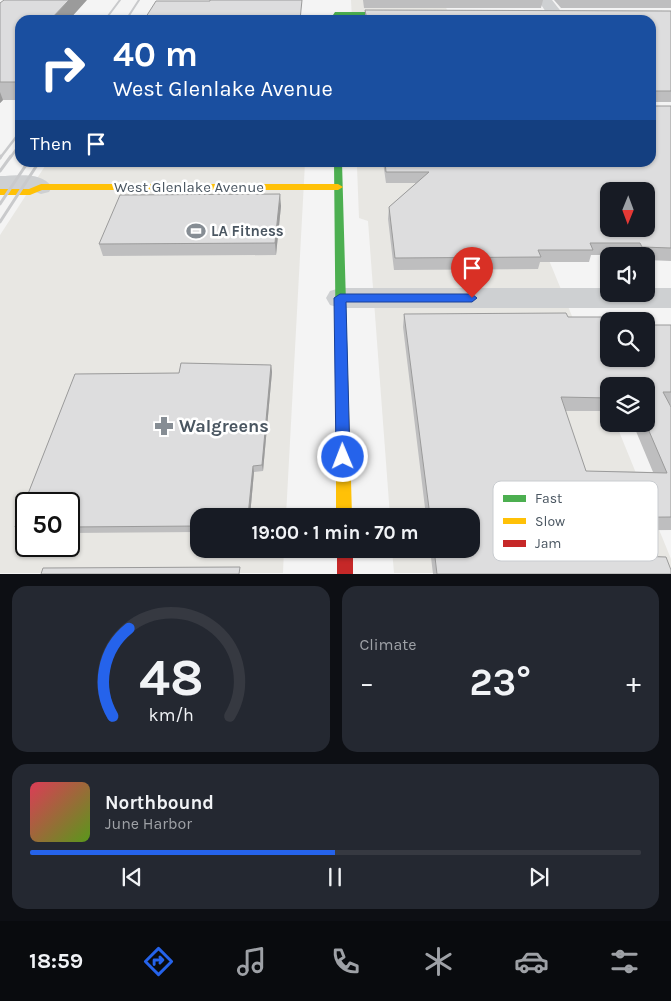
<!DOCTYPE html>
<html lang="en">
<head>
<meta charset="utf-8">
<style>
  :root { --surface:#171b24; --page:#242831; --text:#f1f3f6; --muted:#9ea1a6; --line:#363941; --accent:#2563eb }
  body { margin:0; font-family:Karla,sans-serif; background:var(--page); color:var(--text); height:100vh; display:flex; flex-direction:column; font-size:19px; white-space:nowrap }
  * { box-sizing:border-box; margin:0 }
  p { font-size:16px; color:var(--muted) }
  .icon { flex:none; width:28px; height:28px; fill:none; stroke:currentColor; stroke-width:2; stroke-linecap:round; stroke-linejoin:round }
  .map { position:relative; height:574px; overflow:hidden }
  .sheet { display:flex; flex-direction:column; gap:12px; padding:12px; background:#0d0f14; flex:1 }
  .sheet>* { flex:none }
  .top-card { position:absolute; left:15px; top:15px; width:641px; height:152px; border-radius:15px; box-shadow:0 1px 4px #0004; background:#1a4fa0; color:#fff; overflow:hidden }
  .needle { width:32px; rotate:181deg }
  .fabs { position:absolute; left:600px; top:182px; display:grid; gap:10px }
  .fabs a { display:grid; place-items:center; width:55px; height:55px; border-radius:10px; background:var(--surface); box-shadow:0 1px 4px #0004; font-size:25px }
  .speed { position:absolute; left:15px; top:492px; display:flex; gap:10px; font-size:25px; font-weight:700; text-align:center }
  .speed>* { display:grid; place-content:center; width:65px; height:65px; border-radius:50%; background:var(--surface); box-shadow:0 1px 4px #0004; line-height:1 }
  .speed .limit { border:2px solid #111; border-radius:8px; background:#fff; color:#111 }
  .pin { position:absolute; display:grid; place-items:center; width:42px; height:42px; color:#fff; margin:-51px -21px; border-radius:50% 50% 50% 0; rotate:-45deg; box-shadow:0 0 5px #0007 }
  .pin .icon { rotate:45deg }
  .me { position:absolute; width:55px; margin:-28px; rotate:359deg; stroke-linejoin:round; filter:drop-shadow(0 0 4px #0008) }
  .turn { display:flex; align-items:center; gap:18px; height:105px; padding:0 15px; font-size:22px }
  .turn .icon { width:65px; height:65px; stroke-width:2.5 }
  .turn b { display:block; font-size:35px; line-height:42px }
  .then { display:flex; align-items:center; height:48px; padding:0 15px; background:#0003; gap:10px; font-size:19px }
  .big { font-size:38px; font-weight:700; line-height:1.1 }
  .sheet .tile { flex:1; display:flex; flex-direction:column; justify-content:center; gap:8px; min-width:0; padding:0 18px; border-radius:15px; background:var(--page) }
  .sheet .dial { align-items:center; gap:0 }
  .dial svg { height:130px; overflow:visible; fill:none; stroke:var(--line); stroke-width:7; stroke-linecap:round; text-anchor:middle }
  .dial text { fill:var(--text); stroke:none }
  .song { display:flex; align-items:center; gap:15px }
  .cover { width:60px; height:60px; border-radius:8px; background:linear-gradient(135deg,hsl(350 70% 55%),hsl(90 70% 35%)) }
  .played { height:5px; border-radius:2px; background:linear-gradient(90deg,var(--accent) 50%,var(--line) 50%) }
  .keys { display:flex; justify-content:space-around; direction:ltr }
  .heat { display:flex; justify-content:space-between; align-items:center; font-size:28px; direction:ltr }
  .sheet .tiles { flex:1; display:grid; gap:12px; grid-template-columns:1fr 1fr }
  .tile:last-child { grid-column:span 2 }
  .trip { position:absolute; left:190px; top:508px; width:290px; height:50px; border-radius:15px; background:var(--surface); box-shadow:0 1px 4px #0004; font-weight:700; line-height:50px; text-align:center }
  .tabs { display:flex; height:80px; justify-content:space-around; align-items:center; background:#090b0e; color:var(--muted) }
  .tabs .icon { width:35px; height:35px }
  .tabs .on { color:var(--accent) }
  .tabs b { font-size:22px; color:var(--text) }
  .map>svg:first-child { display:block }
</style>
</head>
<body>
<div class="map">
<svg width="671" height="574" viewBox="0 0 671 574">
  <rect width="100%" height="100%" fill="#f4f4f4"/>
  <path fill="#e8e7e3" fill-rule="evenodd" d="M351,0h92l8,20h-99z
    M364,162l145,1 100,243v18h7l55,135v14h-277l-2,-24h79v-33h-81l-22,-295 -9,-3 -2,-51z
    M47,163h258l-19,353h-87v33h85l-1,24h-283v-338zM26,504h43v42h-43z"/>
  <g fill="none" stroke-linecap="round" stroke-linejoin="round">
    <path fill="#ced0d2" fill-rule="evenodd" d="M538,0h14l11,14 -2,3c-12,3 -17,-8 -23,-17z
      M0,176c17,0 41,-5 52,11l-3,5 -8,2 -11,-4h-30z
      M340,288h269v6h37v-6h25v20h-331l-10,-3 -4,-7 4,-7z"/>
    <path fill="#4caf50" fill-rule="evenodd" d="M335,12h67l3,2 -3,2 -69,-1z
      M334,162h8l6,212 -1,4 -5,1 -5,-1 -1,-4z"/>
    <path fill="#ffc107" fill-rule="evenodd" d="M41,184h297l5,3 -5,3h-296l-12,5h-30v-6h29z
      M342,369l5,1 1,4 4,142h-16v-142l1,-4z"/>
    <path fill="#c62828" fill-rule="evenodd" d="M337,549h16v25h-16z"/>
    <path stroke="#c9cacc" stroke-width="2" d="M105,20l15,-20
      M126,20l13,-20"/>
    <path stroke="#c9cacc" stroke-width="2.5" d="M0,158l20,-26
      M10,158l10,-14"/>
    <path stroke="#c9cacc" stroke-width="3" d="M0,158l1,-2
      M0,171l11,-15
      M0,204l28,-42
      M0,222l39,-60"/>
  </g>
  <path fill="#bebebf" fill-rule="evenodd" d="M363,0h180l-2,8h-177z
    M554,0h117v8h-110z
    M0,3l20,17v80h-17l-3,3z
    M365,10l306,1v91h-17v4h17v155l-25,-1v-4h-10l-1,-1h-44l-2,7h-49l-2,7 -144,1 -6,-51 1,-12 27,-24h-30l-3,-21h268v-142h-286z
    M281,206l-5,49 -173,1 -4,-12z
    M404,314l164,3 41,42 62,-34v80h-1l1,2v123l-119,1v22l119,21h-238l-3,-25h41v-33h-45l-23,-189zM609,386h37v38h-13l20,48 -67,-1 -21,-60h44z
    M181,363l90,2 1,7 -9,99 -9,1 -4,44h-51v16l-130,1v-29h-43v29h-7l-4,-6 60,-153 104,-1z"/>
  <path fill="#9b9b9b" d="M69,0h18l-18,20h-19z
    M0,92l3,8 -3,3z
    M280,194l1,12 -5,49 -1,-12z
    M271,365l1,7 -9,99 -1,-6z
    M253,466l1,6 -4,44h-2z"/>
  <path fill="#ddddde" stroke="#9b9b9b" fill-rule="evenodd" d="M4,0h65l-19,20h-30v60l-2,2h-18v-79z
    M210,0h92l-2,20h-156l12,-19h54z
    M365,10l306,1v80h-18l1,15h17v142l-29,-1 -2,-4h-50l3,7h-55l3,7 -146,1 -6,-51 40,-35h-43l-1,-10h266v-142h-284zM609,191h37v38h-37z
    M280,194l-5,49 -176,1 21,-49z
    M566,313l2,4h53l3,4h-15v38h37v-34h25v67h-8l8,15v110l-119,1v35l114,4 5,13v4h-234l-3,-25h37v-33h-41l-26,-202zM609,386h37v38l21,49 -81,-2 -25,-74 48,1z
    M181,363l90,2 -9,100 -9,1 -5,50h-49v10l-130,1v-23h-43v23h-11l60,-153 104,-1z
    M240,567l-1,7h-198l2,-6z"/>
  <path fill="#2563eb" stroke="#184099" d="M340,294h132l5,4 -5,4h-126l4,155 -2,5 -5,2 -5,-2 -2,-5 -2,-159z"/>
  <defs>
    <g id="stadium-bare" transform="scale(1.5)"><path d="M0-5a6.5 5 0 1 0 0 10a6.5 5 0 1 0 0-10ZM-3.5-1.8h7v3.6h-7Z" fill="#868d94" stroke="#fff" stroke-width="2.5" paint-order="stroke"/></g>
    <g id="pharmacy-bare" transform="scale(1.5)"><path d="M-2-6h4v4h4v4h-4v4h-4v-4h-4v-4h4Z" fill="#868d94" stroke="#fff" stroke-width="2.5" paint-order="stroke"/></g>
  </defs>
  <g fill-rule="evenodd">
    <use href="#stadium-bare" x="196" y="231"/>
    <use href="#pharmacy-bare" x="164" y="426"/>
  </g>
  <g text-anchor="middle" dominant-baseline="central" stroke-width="5" stroke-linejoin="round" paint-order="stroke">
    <g font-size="15" fill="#4a5661" stroke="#fff">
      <text x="189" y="187">West Glenlake Avenue</text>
    </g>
    <g font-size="15" font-weight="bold" fill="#4a5661" stroke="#fff" text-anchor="start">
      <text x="211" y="231">LA Fitness</text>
    </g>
    <g font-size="18" font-weight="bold" fill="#4a5661" stroke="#fff" text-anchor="start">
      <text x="179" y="426">Walgreens</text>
    </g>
  </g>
  <rect x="493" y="481" width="165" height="80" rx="8" fill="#fff" stroke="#c9ccd0" stroke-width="1"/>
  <rect x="503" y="495" width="23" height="7" fill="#4caf50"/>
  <rect x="503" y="518" width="23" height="6" fill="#ffc107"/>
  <rect x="503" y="540" width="23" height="7" fill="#c62828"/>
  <g font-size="14" fill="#4a5661">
    <text x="535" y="503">Fast</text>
    <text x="535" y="526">Slow</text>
    <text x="535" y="548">Jam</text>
  </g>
</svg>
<div class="fabs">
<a><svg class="needle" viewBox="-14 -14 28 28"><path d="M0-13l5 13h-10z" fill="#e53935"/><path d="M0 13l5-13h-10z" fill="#9ea1a6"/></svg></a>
<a><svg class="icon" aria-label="sound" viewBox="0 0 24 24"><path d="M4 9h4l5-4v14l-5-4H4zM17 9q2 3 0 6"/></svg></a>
<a><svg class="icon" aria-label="search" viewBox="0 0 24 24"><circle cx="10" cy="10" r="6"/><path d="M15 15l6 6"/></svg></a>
<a><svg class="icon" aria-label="layers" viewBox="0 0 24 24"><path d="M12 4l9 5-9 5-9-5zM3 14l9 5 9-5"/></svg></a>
</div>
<div class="speed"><div class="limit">50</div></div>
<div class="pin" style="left:472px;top:298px;background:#d93025"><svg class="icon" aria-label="arrive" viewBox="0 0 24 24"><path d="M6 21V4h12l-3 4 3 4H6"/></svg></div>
<svg class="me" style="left:343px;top:457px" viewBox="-20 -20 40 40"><circle r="17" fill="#2563eb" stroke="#fff" stroke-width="3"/><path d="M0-11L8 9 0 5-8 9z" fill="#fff"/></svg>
<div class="trip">19:00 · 1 min · 70 m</div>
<div class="top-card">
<div class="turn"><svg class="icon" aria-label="right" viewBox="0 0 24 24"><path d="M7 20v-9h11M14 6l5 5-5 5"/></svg><div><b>40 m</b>West Glenlake Avenue</div></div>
<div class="then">Then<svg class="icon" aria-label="arrive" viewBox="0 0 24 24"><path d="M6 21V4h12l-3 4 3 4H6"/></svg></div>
</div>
</div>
<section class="sheet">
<div class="tiles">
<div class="tile dial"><svg viewBox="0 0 100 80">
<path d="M14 69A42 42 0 1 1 86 69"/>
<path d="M14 69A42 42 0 0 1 24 15" stroke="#2563eb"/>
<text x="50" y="56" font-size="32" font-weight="700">48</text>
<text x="50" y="72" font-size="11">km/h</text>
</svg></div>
<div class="tile"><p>Climate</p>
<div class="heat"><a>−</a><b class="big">23°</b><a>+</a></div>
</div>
<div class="tile">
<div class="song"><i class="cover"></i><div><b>Northbound</b><p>June Harbor</p></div></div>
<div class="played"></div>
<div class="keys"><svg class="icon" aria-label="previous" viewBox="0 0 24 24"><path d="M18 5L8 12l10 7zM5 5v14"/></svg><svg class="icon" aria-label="pause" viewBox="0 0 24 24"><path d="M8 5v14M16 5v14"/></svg><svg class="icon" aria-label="next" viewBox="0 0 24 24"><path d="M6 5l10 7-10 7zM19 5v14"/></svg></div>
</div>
</div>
</section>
<nav class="tabs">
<b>18:59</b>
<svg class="icon on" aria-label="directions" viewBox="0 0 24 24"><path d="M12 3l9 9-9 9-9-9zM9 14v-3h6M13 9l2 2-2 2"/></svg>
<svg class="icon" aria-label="music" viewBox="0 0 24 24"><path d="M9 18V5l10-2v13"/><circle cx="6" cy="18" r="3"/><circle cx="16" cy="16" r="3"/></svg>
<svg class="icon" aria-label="phone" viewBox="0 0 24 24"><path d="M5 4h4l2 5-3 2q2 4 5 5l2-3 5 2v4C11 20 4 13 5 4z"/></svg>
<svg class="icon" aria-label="climate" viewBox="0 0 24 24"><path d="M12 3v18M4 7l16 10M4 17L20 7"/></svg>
<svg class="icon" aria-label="car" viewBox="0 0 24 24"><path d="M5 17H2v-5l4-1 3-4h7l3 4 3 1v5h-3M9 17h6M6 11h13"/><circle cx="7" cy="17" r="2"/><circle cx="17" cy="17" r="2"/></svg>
<svg class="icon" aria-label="filters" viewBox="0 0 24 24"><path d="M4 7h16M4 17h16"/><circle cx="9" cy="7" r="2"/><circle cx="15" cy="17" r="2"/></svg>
</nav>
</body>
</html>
